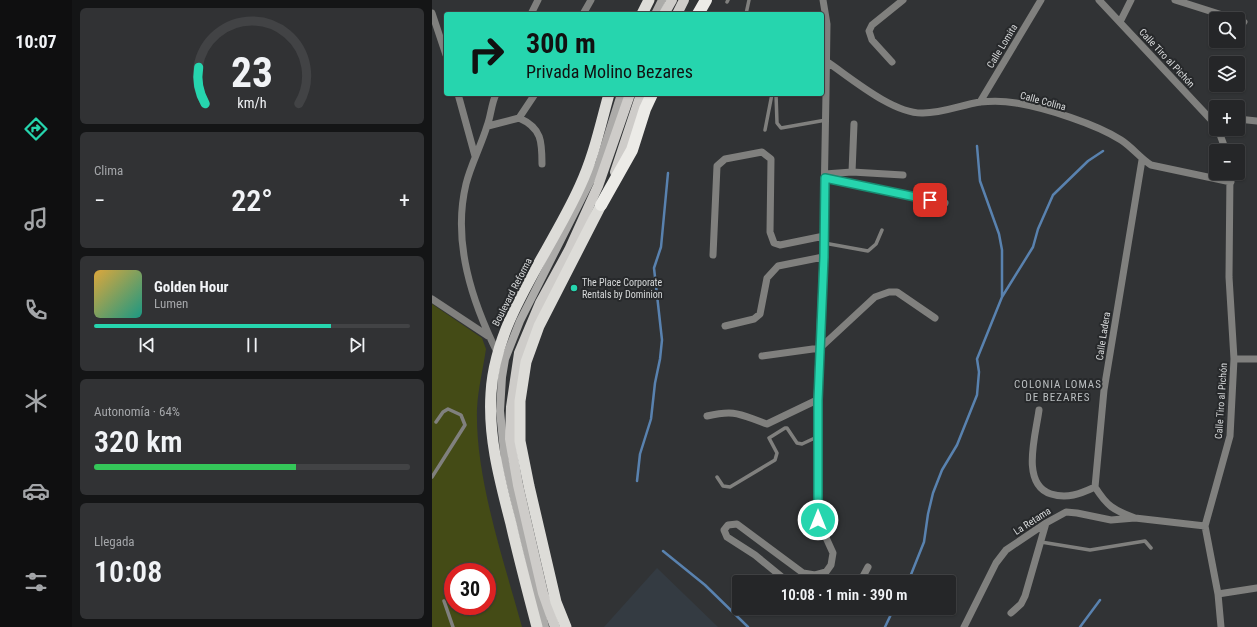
<!DOCTYPE html>
<html lang="es">
<head>
<meta charset="utf-8">
<style>
  :root { --surface:#252628; --page:#313234; --text:#f1f3f6; --muted:#a3a5a8; --line:#424345; --accent:#26d5ae }
  body { margin:0; font-family:"Roboto Condensed",sans-serif; background:var(--page); color:var(--text); height:100vh; display:flex; flex-direction:column; font-size:15px; white-space:nowrap }
  * { box-sizing:border-box; margin:0 }
  p { font-size:13px; color:var(--muted) }
  .icon { flex:none; width:22px; height:22px; fill:none; stroke:currentColor; stroke-width:2; stroke-linecap:round; stroke-linejoin:round }
  .map { position:relative; flex:1; overflow:hidden }
  .drawer { display:flex; flex-direction:column; gap:8px; padding:8px; background:#141516; width:360px }
  .drawer>* { flex:none }
  .guide { position:absolute; left:12px; top:12px; width:380px; height:84px; border-radius:4px; box-shadow:0 1px 3px #0004,0 0 0 1px var(--line); background:#26d5ae; color:#111; overflow:hidden }
  .fabs { position:absolute; left:777px; top:12px; display:grid; gap:8px }
  .fabs a { display:grid; place-items:center; width:36px; height:36px; border-radius:4px; background:var(--surface); box-shadow:0 1px 3px #0004,0 0 0 1px var(--line); font-size:20px }
  .speed { position:absolute; left:12px; top:563px; display:flex; gap:8px; font-size:20px; font-weight:700; text-align:center }
  .speed>* { display:grid; place-content:center; width:52px; height:52px; border-radius:50%; background:var(--surface); box-shadow:0 1px 3px #0004,0 0 0 1px var(--line); line-height:1 }
  .speed .limit { border:6px solid #d22; background:#fff; color:#111 }
  .pin { position:absolute; display:grid; place-items:center; width:34px; height:34px; color:#fff; margin:-17px; border-radius:8px; box-shadow:0 2px 6px #0006 }
  .me { position:absolute; width:44px; margin:-22px; rotate:0deg; stroke-linejoin:round; filter:drop-shadow(0 0 3px #0008) }
  .turn { display:flex; align-items:center; gap:14px; height:84px; padding:0 16px; font-size:18px }
  .turn .icon { width:52px; height:52px; stroke-width:2.5 }
  .turn b { display:block; font-size:28px; line-height:34px }
  .big { font-size:30px; font-weight:600; line-height:1.1 }
  .drawer .widget { flex:1; display:flex; flex-direction:column; justify-content:center; gap:6px; min-width:0; padding:0 14px; border-radius:6px; background:var(--page) }
  .drawer .dial { align-items:center; gap:0 }
  .dial svg { height:104px; overflow:visible; fill:none; stroke:var(--line); stroke-width:7; stroke-linecap:round; text-anchor:middle }
  .dial text { fill:var(--text); stroke:none }
  .song { display:flex; align-items:center; gap:12px }
  .cover { width:48px; height:48px; border-radius:6px; background:linear-gradient(135deg,hsl(40 70% 55%),hsl(170 70% 35%)) }
  .played { height:4px; border-radius:2px; background:linear-gradient(90deg,var(--accent) 75%,var(--line) 75%) }
  .keys { display:flex; justify-content:space-around; direction:ltr }
  .heat { display:flex; justify-content:space-between; align-items:center; font-size:22px; direction:ltr }
  .charge { height:6px; border-radius:3px; background:linear-gradient(90deg,#34c759 64%,var(--line) 0) }
  .trip { position:absolute; left:300px; top:575px; width:224px; height:40px; border-radius:4px; background:var(--surface); box-shadow:0 1px 3px #0004,0 0 0 1px var(--line); font-weight:600; line-height:40px; text-align:center }
  main { display:flex; flex:1; min-height:0 }
  .dock { display:flex; flex-direction:column; width:72px; justify-content:space-around; align-items:center; background:#0f0f10; color:var(--muted) }
  .dock .icon { width:28px; height:28px }
  .dock .current { color:var(--accent) }
  .dock b { font-size:18px; color:var(--text) }
  .map>svg:first-child { display:block }
</style>
</head>
<body>
<main>
<nav class="dock">
<b>10:07</b>
<svg class="icon current" aria-label="directions" viewBox="0 0 24 24"><path d="M12 3l9 9-9 9-9-9zM9 14v-3h6M13 9l2 2-2 2"/></svg>
<svg class="icon" aria-label="music" viewBox="0 0 24 24"><path d="M9 18V5l10-2v13"/><circle cx="6" cy="18" r="3"/><circle cx="16" cy="16" r="3"/></svg>
<svg class="icon" aria-label="phone" viewBox="0 0 24 24"><path d="M5 4h4l2 5-3 2q2 4 5 5l2-3 5 2v4C11 20 4 13 5 4z"/></svg>
<svg class="icon" aria-label="climate" viewBox="0 0 24 24"><path d="M12 3v18M4 7l16 10M4 17L20 7"/></svg>
<svg class="icon" aria-label="car" viewBox="0 0 24 24"><path d="M5 17H2v-5l4-1 3-4h7l3 4 3 1v5h-3M9 17h6M6 11h13"/><circle cx="7" cy="17" r="2"/><circle cx="17" cy="17" r="2"/></svg>
<svg class="icon" aria-label="filters" viewBox="0 0 24 24"><path d="M4 7h16M4 17h16"/><circle cx="9" cy="7" r="2"/><circle cx="15" cy="17" r="2"/></svg>
</nav>
<section class="drawer">
<div class="widget dial"><svg viewBox="0 0 100 80">
<path d="M14 69A42 42 0 1 1 86 69"/>
<path d="M14 69A42 42 0 0 1 9 41" stroke="#26d5ae"/>
<text x="50" y="56" font-size="32" font-weight="700">23</text>
<text x="50" y="72" font-size="11">km/h</text>
</svg></div>
<div class="widget"><p>Clima</p>
<div class="heat"><a>−</a><b class="big">22°</b><a>+</a></div>
</div>
<div class="widget">
<div class="song"><i class="cover"></i><div><b>Golden Hour</b><p>Lumen</p></div></div>
<div class="played"></div>
<div class="keys"><svg class="icon" aria-label="previous" viewBox="0 0 24 24"><path d="M18 5L8 12l10 7zM5 5v14"/></svg><svg class="icon" aria-label="pause" viewBox="0 0 24 24"><path d="M8 5v14M16 5v14"/></svg><svg class="icon" aria-label="next" viewBox="0 0 24 24"><path d="M6 5l10 7-10 7zM19 5v14"/></svg></div>
</div>
<div class="widget"><p>Autonomía · 64%</p><b class="big">320 km</b><div class="charge"></div></div>
<div class="widget"><p>Llegada</p><b class="big">10:08</b></div>
</section>
<div class="map">
<svg width="825" height="627" viewBox="0 0 825 627">
  <rect width="100%" height="100%" fill="#313335"/>
  <path fill="#343b42" d="M225,568l61,59h-114z"/>
  <path fill="#444b16" fill-rule="evenodd" d="M0,304l50,34 4,11c-3,20 -8,40 -9,60 -2,69 27,152 45,218h-90zM21,572h34v34h-34z"/>
  <g fill="none" stroke-linecap="round" stroke-linejoin="round">
    <path stroke="#5982af" stroke-width="2.5" d="M545,146l3,35 19,53 3,16v47
      M205,481l3,-27 11,-35 4,-36 5,-24 2,-19 -8,-72 7,-21 7,-74
      M231,551l42,34 43,42
      M476,582l16,-40 4,-28 5,-21 9,-23 15,-25 20,-50 2,-23 -2,-13 25,-62 31,-50 5,-18 15,-34 35,-34 15,-10
      M453,627l9,-19
      M648,627l20,-27"/>
    <path stroke="#80807e" stroke-width="3.5" d="M295,2l1,-2
      M314,14l3,-14
      M344,94l1,29 4,5 45,-8
      M333,130l7,-36
      M392,243l44,8 8,-7 6,-14
      M0,477l33,-52 -4,-10 -13,-6 -5,3 -7,10
      M285,477l6,9 7,1 45,-27 2,-7 -8,-15 16,-10h2l10,15 5,1 15,-7
      M609,542l49,8 55,-9 6,7
      M12,601l9,26"/>
    <path stroke="#80807e" stroke-width="7" d="M667,0l117,125
      M743,0l60,19
      M0,13l14,42
      M99,14l7,-14
      M151,14l8,-14
      M806,20l6,2
      M688,22l11,-22
      M394,61c25,17 67,53 97,52 20,0 38,-8 57,-11 10,-1 25,-1 36,1 30,5 80,21 105,37 11,7 19,18 30,25l80,17
      M460,62l-20,-22 -3,-9 3,-6 31,-25
      M26,94l17,62
      M64,94c-5,11 -5,22 -9,32 -6,20 -16,38 -21,58 -14,58 6,118 32,170
      M548,102l61,-102
      M87,118c23,10 23,24 23,46
      M806,119l19,2
      M56,126l31,-8 16,-24
      M786,129l8,22
      M420,172l2,-48
      M393,174l27,-2 51,3
      M393,178l120,25
      M281,255l4,-89 8,-7 37,-7 9,7 -1,73 4,11 6,2 44,-9
      M0,299l56,37
      M293,326l29,-7 6,-5 7,-36 11,-12 45,-9
      M330,356l58,-8 55,-51 14,-5h8l38,26
      M802,359h23
      M607,410c-3,24 -19,74 12,84 16,5 29,0 44,-7
      M275,416c30,-7 33,-1 60,8l50,-24
      M703,518c-22,-8 -28,-12 -40,-31l9,-97 38,-230
      M356,582l-33,-27 -28,-18 -3,-7 4,-5 9,-1 66,49 12,2 11,-3 5,-7 2,-12 -15,-33 -1,-120 6,-143 3,-164 1,-69 -4,-24
      M428,582l8,-15
      M786,594l39,-6
      M390,608h1
      M579,613l10,-9 4,-8 21,-73
      M532,627l32,-64 10,-13 40,-27 20,-11 11,1 34,7 24,-2 70,8
      M789,627l-3,-33 -13,-68 25,-90 4,-77 -5,-82 1,-104"/>
    <path stroke="#acaba9" stroke-width="8" d="M223,14l7,-14
      M113,627l-40,-166 -5,-50 2,-34 3,-18 15,-38 79,-157 22,-70"/>
    <path stroke="#ceccc9" stroke-width="10" d="M232,14l8,-14
      M245,14l7,-14
      M183,172l26,-78
      M123,627l-12,-34 -25,-108 -8,-46 1,-32 8,-54 21,-50 29,-53 29,-64 32,-92"/>
    <path stroke="#dddcd8" stroke-width="11" d="M210,14l7,-14
      M105,627c-9,-34 -18,-68 -26,-103 -11,-43 -23,-86 -20,-131 4,-74 59,-140 89,-207 14,-30 20,-60 29,-92
      M134,627l-10,-25 -27,-116 -9,-45v-40l6,-39 13,-36 62,-121"/>
    <path stroke="#ecebe7" stroke-width="12" d="M266,14l8,-14
      M169,205l31,-55 13,-41 7,-15"/>
  </g>
  <g fill="none" stroke-linecap="round" stroke-linejoin="round">
    <g stroke="#198a71" stroke-width="10">
      <path id="route" d="M386,520v-120l6,-143 1,-79 105,22"/>
    </g>
    <use href="#route" stroke="#26d5ae" stroke-width="7"/>
  </g>
  <circle fill="#26d5ae" stroke="#27292b" stroke-width="1.5" cx="142" cy="288" r="4"/>
  <g text-anchor="middle" dominant-baseline="central" stroke-width="4" stroke-linejoin="round" paint-order="stroke">
    <g font-size="10" fill="#d7d9da" stroke="#27292b">
      <text transform="translate(570 46) rotate(-59)">Calle Lomita</text>
      <text transform="translate(735 58) rotate(47)">Calle Tiro al Pichón</text>
      <text transform="translate(611 101) rotate(15)">Calle Colina</text>
      <text transform="translate(80 292) rotate(-63)">Boulevard Reforma</text>
      <text transform="translate(671 336) rotate(-81)">Calle Ladera</text>
      <text transform="translate(789 401) rotate(-86)">Calle Tiro al Pichón</text>
      <text transform="translate(600 521) rotate(-33)">La Retama</text>
    </g>
    <g font-size="10" fill="#d7d9da" stroke="#27292b" text-anchor="start">
      <text x="150" y="282">The Place Corporate<tspan x="150" dy="12">Rentals by Dominion</tspan></text>
    </g>
    <g font-size="11" letter-spacing="1" fill="#bbbfc1" stroke="#27292b">
      <text x="626" y="384">COLONIA LOMAS<tspan x="626" dy="13">DE BEZARES</tspan></text>
    </g>
  </g>
</svg>
<div class="fabs">
<a><svg class="icon" aria-label="search" viewBox="0 0 24 24"><circle cx="10" cy="10" r="6"/><path d="M15 15l6 6"/></svg></a>
<a><svg class="icon" aria-label="layers" viewBox="0 0 24 24"><path d="M12 4l9 5-9 5-9-5zM3 14l9 5 9-5"/></svg></a>
<a>+</a>
<a>−</a>
</div>
<div class="speed"><div class="limit">30</div></div>
<div class="pin" style="left:498px;top:200px;background:#d93025"><svg class="icon" aria-label="arrive" viewBox="0 0 24 24"><path d="M6 21V4h12l-3 4 3 4H6"/></svg></div>
<svg class="me" style="left:386px;top:520px" viewBox="-20 -20 40 40"><circle r="17" fill="#26d5ae" stroke="#fff" stroke-width="3"/><path d="M0-11L8 9 0 5-8 9z" fill="#fff"/></svg>
<div class="trip">10:08 · 1 min · 390 m</div>
<div class="guide">
<div class="turn"><svg class="icon" aria-label="right" viewBox="0 0 24 24"><path d="M7 20v-9h11M14 6l5 5-5 5"/></svg><div><b>300 m</b>Privada Molino Bezares</div></div>
</div>
</div>
</main>
</body>
</html>
